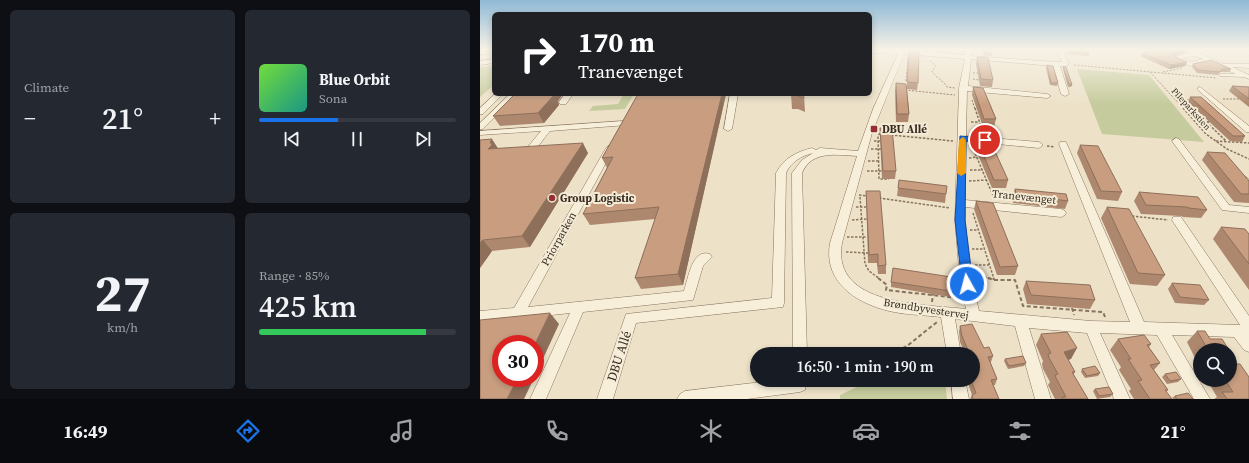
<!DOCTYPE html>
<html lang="en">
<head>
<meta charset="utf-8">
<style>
  :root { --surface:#171b24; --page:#242831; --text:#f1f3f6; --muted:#9ea1a6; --line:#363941; --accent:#1a73e8 }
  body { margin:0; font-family:"Source Serif 4",serif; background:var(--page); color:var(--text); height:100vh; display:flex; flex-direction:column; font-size:15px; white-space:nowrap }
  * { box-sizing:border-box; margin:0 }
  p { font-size:13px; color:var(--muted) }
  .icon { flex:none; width:22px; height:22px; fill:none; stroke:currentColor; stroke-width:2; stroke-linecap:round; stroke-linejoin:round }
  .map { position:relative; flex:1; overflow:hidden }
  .side { display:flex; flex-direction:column; gap:10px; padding:10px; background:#0d0f14; width:480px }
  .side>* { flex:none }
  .banner { position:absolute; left:12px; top:12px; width:380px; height:84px; border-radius:6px; box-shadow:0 2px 6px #0003; background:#202124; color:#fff; overflow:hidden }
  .controls { position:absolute; left:713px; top:343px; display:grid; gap:8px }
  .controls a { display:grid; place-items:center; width:44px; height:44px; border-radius:50%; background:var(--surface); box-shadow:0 2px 6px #0003; font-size:20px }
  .speed { position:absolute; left:12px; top:335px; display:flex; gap:8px; font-size:20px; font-weight:700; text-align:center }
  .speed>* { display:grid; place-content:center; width:52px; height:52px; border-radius:50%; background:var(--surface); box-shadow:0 2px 6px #0003; line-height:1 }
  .speed .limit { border:6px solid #d22; background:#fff; color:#111 }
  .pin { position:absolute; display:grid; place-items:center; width:34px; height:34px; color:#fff; margin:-17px; border:2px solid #fff; border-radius:50%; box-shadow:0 1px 4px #0007 }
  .me { position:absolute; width:44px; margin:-22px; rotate:353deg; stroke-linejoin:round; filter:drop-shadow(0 0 3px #0008) }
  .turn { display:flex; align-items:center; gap:14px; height:84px; padding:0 20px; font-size:18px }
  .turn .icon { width:52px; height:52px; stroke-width:2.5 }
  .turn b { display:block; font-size:28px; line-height:34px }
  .big { font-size:30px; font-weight:600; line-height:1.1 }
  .side .tile { flex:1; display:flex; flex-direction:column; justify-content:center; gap:6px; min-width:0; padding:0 14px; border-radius:6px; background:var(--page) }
  .side .dial { align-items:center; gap:0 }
  .dial b { font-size:52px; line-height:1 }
  .song { display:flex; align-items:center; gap:12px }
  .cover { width:48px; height:48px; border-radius:6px; background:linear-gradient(135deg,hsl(100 70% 55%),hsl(170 70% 35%)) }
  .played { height:4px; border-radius:2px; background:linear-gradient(90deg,var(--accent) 40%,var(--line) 40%) }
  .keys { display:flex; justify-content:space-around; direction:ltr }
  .heat { display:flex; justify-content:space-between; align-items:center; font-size:22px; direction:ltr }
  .charge { height:6px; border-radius:3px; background:linear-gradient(90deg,#34c759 85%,var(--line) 0) }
  .side .tiles { flex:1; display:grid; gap:10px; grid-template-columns:repeat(2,1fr) }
  .trip { position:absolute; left:270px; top:347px; width:230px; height:40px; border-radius:20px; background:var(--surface); box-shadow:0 2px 6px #0003; font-weight:600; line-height:40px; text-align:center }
  .tab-bar { display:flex; height:64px; justify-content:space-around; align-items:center; background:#090b0e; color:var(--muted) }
  .tab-bar .icon { width:28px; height:28px }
  .tab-bar .active { color:var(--accent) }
  .tab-bar b { font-size:18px; color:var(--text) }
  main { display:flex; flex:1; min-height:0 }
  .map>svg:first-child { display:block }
</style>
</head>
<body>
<main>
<section class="side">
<div class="tiles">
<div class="tile"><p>Climate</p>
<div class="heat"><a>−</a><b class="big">21°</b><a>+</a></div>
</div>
<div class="tile">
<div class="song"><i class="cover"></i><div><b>Blue Orbit</b><p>Sona</p></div></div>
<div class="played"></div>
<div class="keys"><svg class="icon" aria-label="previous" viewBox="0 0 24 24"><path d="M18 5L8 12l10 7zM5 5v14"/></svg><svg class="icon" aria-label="pause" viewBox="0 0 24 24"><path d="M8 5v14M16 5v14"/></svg><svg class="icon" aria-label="next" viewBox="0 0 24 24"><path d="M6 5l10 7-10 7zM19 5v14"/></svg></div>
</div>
<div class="tile dial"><b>27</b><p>km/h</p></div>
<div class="tile"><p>Range · 85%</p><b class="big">425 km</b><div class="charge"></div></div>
</div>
</section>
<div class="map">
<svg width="769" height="399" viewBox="0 0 769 399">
  <rect width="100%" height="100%" fill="#ede1c8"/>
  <path fill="#c5cb9c" d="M14,66v19l-14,12v-30z
    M597,69l72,6 55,67 -102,-8z
    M144,94h10l-9,15 -36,2 4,-5 25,-2z
    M392,380h73l2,19h-107v-4z"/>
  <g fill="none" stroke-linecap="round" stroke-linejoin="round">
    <g stroke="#88745e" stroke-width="1">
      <path id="minor" d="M390,49h36l59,6 1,-6h6l-1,7 85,6h6l-6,-13h6l7,15 -3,2h-6l9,28 -4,2 -4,-2 -8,-28 -82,-7 -3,27 79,8 4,2 -4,2 -80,-7 -1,45 73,6 4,3 -4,3 -73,-7 -1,59 96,9 4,2 1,2 -1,2 -4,2 -96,-10c0,35 6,70 14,104l112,10 39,1 -71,-178 1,-2h6l78,180 96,3 -68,-105 1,-3h8l68,99v36l-5,-2 -10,-13 -62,-2 38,64h-16l-37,-64 -57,-2 30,66h-16l-27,-66 -58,-5 22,71h-16l-20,-73 -60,-7 6,35h-14l-6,-37c-17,-2 -35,-2 -52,-6 -33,-8 -66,-29 -59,-68l27,-87c-21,-1 -45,-6 -55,17l5,181h-14l-1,-181 10,-13 11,-7c-12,3 -22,9 -27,20l-2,130 -1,4 -147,16 -23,76h-16l29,-85 146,-16 4,-125c8,-15 20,-21 36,-25l4,2 4,-2 38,3 15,-42 25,-55 -28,-1zM424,54l61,5 -6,29 -4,132 5,60 6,29c-41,-5 -135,-2 -124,-66l30,-110z
        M701,49h9l34,15h25v4l-17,-1 17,8v4l-5,-2 -24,-1v-2h16l-27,-12 -19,4 -16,-7v-2l15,-4zM715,56l8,3 -12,3 -9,-4z
        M757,49l12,2v4l-11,-5z
        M14,59v4l-14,2v-4z
        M720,87l49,39v6h-3l-48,-42v-2z
        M15,94h8l-20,20h-3v-6z
        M30,94h8l-35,35h-3v-6z
        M85,94h8l-7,10h-6l-1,-2z
        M250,94h8l-6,35 -4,2 -4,-2z
        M144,121l4,2 -1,2 -77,6c-8,9 -16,26 -30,23l-1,-2 1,-2 6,-1 15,-18 -61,4v-4z
        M696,138l3,1 50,66 20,2v6l-27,-3 -50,-69z
        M130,145l4,3 -86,159 156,-16c4,-12 8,-43 26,-37l2,3 -9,9 -10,34 -110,12 -37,87h-16l40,-86 -90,10v-12l34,-3 92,-160z
        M300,380h27l-2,10 -5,2 -53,7h-70l3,-5 5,-3z
        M471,380h14l4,19h-16z"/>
    </g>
    <path stroke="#88745e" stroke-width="1" stroke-dasharray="2 1.5" stroke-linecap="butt" d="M0,55l14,-2
      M450,61l6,5 -4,5c4,7 11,9 15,16l8,1
      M594,65l143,13
      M670,72l34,37
      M683,72l19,-4
      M493,73h5
      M493,79l6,1
      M426,81l2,-23
      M425,90l50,5
      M743,99h16
      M492,100l3,9
      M696,100h14
      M703,100l10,9"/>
    <path stroke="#88745e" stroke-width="1.5" stroke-dasharray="2.5 1.5" stroke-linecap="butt" d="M495,108l8,25
      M703,108l23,26 21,15 22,10
      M712,108l34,33
      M715,121l16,1
      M491,122h8
      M400,133l-2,3 1,43h10
      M411,135l62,6
      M394,141h6
      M736,141l33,2
      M492,146l22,52
      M567,146l8,1
      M391,149h10
      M489,158l8,-1
      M388,161h12
      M490,170h13
      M387,171h15
      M765,177l4,2
      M489,181l18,-1
      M379,195l8,1
      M380,197l5,67 4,7 11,8
      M399,198l71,10
      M376,207h10
      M493,213l21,66
      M652,216l36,4
      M372,220l15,-1
      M490,230h8
      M367,237h20
      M492,249h12
      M366,252l22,1
      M495,265h14
      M497,275l15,4"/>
    <path stroke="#88745e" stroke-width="2" stroke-dasharray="4 2.5" stroke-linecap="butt" d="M398,278l9,7 -1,5 73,8
      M508,278l6,2 -1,-2
      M514,280h21l8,26 80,6 2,5
      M452,302l1,-8
      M592,308l2,7
      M411,354l16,-8 30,-24
      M331,383l21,-3"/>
    <use href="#minor" fill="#f8efdb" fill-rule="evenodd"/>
  </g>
  <path fill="#ad886e" d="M502,49h11l-1,7 -9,-1z
    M584,49h23l2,4v3l-22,-2z
    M677,49h29l-1,4 -11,3 13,6 -2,4 -16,3 -29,-13 2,-3z
    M429,51l9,32 -1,7 -10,-1 2,25 -1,8h-12l-1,-31 1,-8 11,3z
    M497,57l16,23 -1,7 -12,-1 -4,-22z
    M713,64l38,5 -2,3h-9l-2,3 -21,-2 -5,-6z
    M567,65l11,18 -1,3 -7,-1 -4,-17z
    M583,67l9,18 -1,2h-3l-5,-18z
    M752,86l17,1v20l-20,-16z
    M493,87l23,32 -2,8h-11l-11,-32z
    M35,94h48l-5,7 1,4 -15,18 -44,3 -7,-10z
    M158,94h88l-43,191 -42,4 -6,-11 20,-59 -65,6 -7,-11 24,-46 -5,-10z
    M311,94h13l1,18 -7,-3h-6z
    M331,94h12v1l-12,1z
    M710,97l55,39 -3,6 -12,-1 -42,-39z
    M400,128l16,43 -1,8h-13l-2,-43z
    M495,135l33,45 -2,8h-14l-19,-45z
    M0,140l18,8 90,5 -58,94 -38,4 -12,17z
    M600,145l42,47 -4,9 -21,-2 -20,-46z
    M727,152l42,29v22l-15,-1 -32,-42z
    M418,188l48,6 -1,9 -48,-7z
    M535,189l53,12 -3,8 -52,-6 -1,-5z
    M386,191l20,74v9h-8l-1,-11h-9z
    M659,192l68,18 -6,8 -18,-1 -2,-1 -40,-2 -7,-13z
    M496,201l42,65 -3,9h-18l-23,-66z
    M627,207l58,68 -8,11 -27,-2 -29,-66z
    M741,227l28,7v56l-36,-51z
    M546,281l69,19 -5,9 -63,-5 -4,-15z
    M411,282l60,9 -1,6 -59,-10z
    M692,283l37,17 -5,5 -29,-2 -7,-14z
    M480,326l33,30 -2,6h-1l7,17 -2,6h-2l6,14h-29l2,-4 -5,-15h6v-26h-10l1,-3 -4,-9 -1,-10z
    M717,331l13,8 19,11h-29v19l-6,-10 1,-1 -8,-16z
    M561,334l30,25 -3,1 7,12 -2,3 15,24h-33l-7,-14 2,-3 -7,-13 -1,-5 1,-3 -7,-16z
    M638,339l33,5 -2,3 11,16 -6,7 14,20 -2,2 6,7h-38l-5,-8 2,-2 -12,-19 2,-3 -11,-17z
    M525,359l21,4 -2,3 -16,3 -4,-8z
    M757,364l12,35h-35l3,-2 -10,-17h23z
    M602,369l18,4 -2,3 -13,2 -4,-6z
    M685,374l16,5 -3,3 -11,2 -5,-7z
    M615,389l18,5 -3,3 -13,2 -4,-8z
    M695,396l18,3h-20l-1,-1z"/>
  <path fill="#8d6f5a" d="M705,49h1l-1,4 -15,4 2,-4z
    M707,62l-2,4 -16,3 2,-4z
    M73,94h10l-5,7 1,4 -15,18 -6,-10z
    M242,94h4l-43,191 -5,-11z
    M12,139l7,11 -11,-1 2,-7z
    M103,143l5,10 -58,94 -8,-11z
    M3,240l9,11 -12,17v-25z
    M70,313l9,11 -24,52v-32z
    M597,348l-6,11 -13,3 6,-10z
    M38,378h16l-10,21h-17z"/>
  <path fill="#c99e80" stroke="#8d6f5a" d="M586,49h21l2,4 -21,-1z
    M677,49h28l-13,4 3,4 12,5 -16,3 -29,-12z
    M429,51h10l-1,32 -11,-1z
    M497,57l11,1 5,22 -12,-1z
    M731,60l20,9h-9l-2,3 -22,-2 -5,-6z
    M567,65l6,1 5,17h-7z
    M583,67h3l6,18 -3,-1z
    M416,83l10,1 3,30h-12z
    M752,86l17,1v12z
    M493,87l10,1 13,31h-12z
    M35,94h38l1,1 -16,18 -45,3z
    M158,94h84l-44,180 -43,4 24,-71 -76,7 30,-57 -11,1z
    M311,94h12l1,4 -8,-3h-5z
    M710,97h11l44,39h-12z
    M400,128h12l4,43h-13z
    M495,135l13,1 20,44h-14z
    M12,139l-2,3 2,3 -4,4 95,-6 -61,93 -39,4 -3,3v-103z
    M600,145l18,1 24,46 -21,-1z
    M727,152l18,1 24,28v13h-8z
    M419,180l48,6 -1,8 -48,-6z
    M535,189l51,5 2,7 -52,-7z
    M386,191h14l6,74 -8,1v-12l-9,1z
    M659,192l59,5 9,13 -18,-2 -2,-1 -41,-2z
    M496,201l17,2 25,63 -18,1z
    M627,207l22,2 36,66 -27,-2z
    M741,227l24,2 4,5v30z
    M413,268l58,9v14l-60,-9z
    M546,281l64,4 5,15 -64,-5z
    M692,283l28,2 9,15 -29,-3z
    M70,313l-15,31h-34v34h17l-11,21h-27v-79z
    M492,324l12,24 5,-1 4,9 -5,1 9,22 -6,1 8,19h-26l-1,-4 4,-2 -5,-13h2v-26h-8l-1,-3 4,-1 -6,-14 -2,-10z
    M717,331h8l5,8h12l7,11h-23l-1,-2h2z
    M587,332l10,16 -13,4 11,20h-3l16,27h-25l-1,-2h4l-10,-19 -1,-3 3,-1 -9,-16 -1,-4 3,-1 -10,-19z
    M664,335l7,9 -4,1 13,18 -10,2 18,25h-3l7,9h-22l-12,-18 4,-1 -14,-21h3l-13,-20z
    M750,355l7,9h3l9,13v22h-22l-5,-7h11l-8,-12h5z
    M543,356l3,7 -17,3 -4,-7z
    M615,366l5,7 -13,3 -5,-7z
    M696,372l5,7 -11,2 -5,-7z
    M629,387l4,7 -14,2 -4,-7z
    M708,393l5,6h-16l-2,-3z"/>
  <linearGradient id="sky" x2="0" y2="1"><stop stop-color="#8fb9d6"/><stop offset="0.47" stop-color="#f7f2e6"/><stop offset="1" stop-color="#f7f2e6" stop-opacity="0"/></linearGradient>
  <rect width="769" height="105" fill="url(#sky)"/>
  <path fill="#1a73e8" stroke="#114b97" d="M480,136l25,2 4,2 -4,2 -19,-1 -1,79 8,64 -2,3 -4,1 -4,-1 -1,-3 -7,-64z"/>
  <path fill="#f59e0b" d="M483,137l3,3v33l-5,3 -4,-3 2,-33z"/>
  <g fill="#943032" stroke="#f4ecd7" stroke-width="1.5">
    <rect x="390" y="125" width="8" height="8" rx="2"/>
    <circle cx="72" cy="198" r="4"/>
  </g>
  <g text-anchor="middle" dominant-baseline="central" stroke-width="4" stroke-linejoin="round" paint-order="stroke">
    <g font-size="9" fill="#392c20" stroke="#f4ecd7">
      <text transform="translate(711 109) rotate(48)">Pileparkstien</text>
    </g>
    <g font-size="11" font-weight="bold" fill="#392c20" stroke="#f4ecd7" text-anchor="start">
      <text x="402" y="129">DBU Allé</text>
      <text x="80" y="198">Group Logistic</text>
    </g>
    <g font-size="11" fill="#392c20" stroke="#f4ecd7">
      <text transform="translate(544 197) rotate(6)">Tranevænget</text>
      <text transform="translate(79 239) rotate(-61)">Priorparken</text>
      <text transform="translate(446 309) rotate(9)">Brøndbyvestervej</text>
    </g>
    <g font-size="13" fill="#392c20" stroke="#f4ecd7">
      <text transform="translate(139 356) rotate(-72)">DBU Allé</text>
    </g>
  </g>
</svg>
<div class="controls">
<a><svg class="icon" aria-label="search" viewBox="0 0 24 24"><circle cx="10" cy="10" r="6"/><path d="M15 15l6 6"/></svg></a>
</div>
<div class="speed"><div class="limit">30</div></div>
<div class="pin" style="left:505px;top:140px;background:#d93025"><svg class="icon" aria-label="arrive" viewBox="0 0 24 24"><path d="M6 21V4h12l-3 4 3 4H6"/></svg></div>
<svg class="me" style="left:487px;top:284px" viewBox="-20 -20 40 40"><circle r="17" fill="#1a73e8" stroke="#fff" stroke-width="3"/><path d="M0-11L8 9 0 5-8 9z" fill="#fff"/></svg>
<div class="trip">16:50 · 1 min · 190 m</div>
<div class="banner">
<div class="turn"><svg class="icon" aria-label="right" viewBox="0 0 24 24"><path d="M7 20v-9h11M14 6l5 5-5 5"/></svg><div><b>170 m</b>Tranevænget</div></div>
</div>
</div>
</main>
<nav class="tab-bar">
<b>16:49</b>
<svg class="icon active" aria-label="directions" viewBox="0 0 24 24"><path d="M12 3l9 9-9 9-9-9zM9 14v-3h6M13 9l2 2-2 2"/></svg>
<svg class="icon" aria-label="music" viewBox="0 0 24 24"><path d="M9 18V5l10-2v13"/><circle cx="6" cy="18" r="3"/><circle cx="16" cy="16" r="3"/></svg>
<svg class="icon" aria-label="phone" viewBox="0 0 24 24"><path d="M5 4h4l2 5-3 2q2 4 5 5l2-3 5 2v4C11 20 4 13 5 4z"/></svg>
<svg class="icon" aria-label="climate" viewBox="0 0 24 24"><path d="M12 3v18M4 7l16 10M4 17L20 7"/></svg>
<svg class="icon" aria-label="car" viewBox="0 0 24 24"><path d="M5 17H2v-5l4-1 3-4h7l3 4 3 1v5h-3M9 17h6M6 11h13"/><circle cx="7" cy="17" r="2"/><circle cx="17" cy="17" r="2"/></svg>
<svg class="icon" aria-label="filters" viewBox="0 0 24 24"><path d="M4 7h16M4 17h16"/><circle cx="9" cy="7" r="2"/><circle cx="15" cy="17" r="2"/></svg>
<b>21°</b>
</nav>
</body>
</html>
